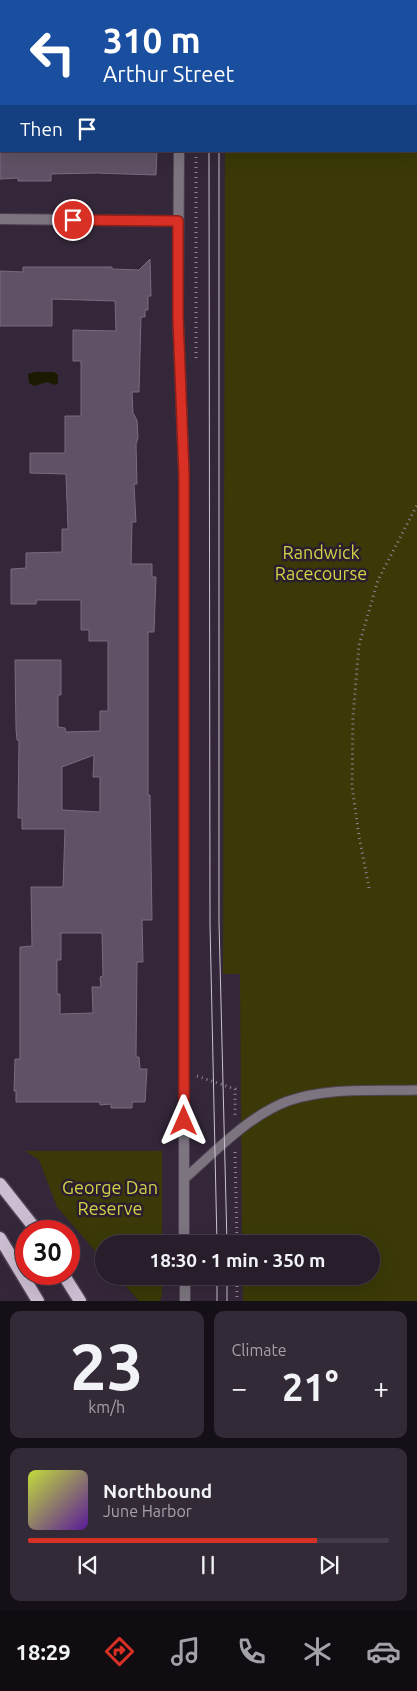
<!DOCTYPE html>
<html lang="en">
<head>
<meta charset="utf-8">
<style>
  :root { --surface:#271d2b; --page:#332a37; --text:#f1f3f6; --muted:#a4a2a9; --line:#433b47; --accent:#d93025 }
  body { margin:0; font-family:Ubuntu,sans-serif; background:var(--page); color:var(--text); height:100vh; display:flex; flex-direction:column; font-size:19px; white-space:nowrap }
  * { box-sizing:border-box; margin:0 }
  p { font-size:16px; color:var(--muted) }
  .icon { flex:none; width:28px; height:28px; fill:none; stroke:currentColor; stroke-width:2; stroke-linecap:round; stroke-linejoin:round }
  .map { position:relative; height:1301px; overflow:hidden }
  .sheet { display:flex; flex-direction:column; gap:10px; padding:10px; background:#151018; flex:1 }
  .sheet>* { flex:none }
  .top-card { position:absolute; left:0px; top:0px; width:418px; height:152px; box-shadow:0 5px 20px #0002,0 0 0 1px var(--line); background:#1a4fa0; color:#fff; overflow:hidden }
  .speed { position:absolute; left:15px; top:1220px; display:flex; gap:10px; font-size:25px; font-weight:700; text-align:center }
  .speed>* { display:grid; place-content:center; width:65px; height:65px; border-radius:50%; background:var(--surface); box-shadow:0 5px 20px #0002,0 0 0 1px var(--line); line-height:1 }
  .speed .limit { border:8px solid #d22; background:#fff; color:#111 }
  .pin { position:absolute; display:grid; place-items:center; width:42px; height:42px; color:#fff; margin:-21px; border:2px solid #fff; border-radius:50%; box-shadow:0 1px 5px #0007 }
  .me { position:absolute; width:55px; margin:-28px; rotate:0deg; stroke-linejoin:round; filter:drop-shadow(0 0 4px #0008) }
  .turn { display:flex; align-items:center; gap:18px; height:105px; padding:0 20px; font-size:22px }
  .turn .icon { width:65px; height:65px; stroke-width:2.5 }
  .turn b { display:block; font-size:35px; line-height:42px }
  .then { display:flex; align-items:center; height:48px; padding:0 20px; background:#0003; gap:10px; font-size:19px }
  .big { font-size:38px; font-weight:700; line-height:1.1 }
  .sheet .tile { flex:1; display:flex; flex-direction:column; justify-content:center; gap:8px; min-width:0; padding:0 18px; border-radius:10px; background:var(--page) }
  .sheet .dial { align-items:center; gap:0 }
  .dial b { font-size:65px; line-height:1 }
  .song { display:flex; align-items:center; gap:15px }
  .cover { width:60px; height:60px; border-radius:8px; background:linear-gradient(135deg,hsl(70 70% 55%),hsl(270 70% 35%)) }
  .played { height:5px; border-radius:2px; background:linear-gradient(90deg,var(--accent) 80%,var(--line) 80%) }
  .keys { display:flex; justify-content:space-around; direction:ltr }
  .heat { display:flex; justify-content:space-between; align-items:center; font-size:28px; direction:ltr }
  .sheet .tiles { flex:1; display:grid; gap:10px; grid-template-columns:1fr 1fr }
  .tile:last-child { grid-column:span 2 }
  .trip { position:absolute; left:95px; top:1235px; width:285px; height:50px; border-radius:25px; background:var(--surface); box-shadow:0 5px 20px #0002,0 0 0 1px var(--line); font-weight:700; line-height:50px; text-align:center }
  .menu { display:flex; height:80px; justify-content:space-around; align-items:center; background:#100c11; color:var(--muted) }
  .menu .icon { width:35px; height:35px }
  .menu .active { color:var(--accent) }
  .menu b { font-size:22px; color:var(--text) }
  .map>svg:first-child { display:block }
</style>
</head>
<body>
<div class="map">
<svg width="417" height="1301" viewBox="0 0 417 1301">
  <rect width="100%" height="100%" fill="#342739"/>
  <path fill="#3a3907" d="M225,0h192v1301h-174v-25h128v-32h-129l-2,-270h-17l2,-823h191v-150h-191z
    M25,1151h137v93h-58v17l-47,-54 -18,-47z
    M117,1276h45v19l-2,6h-21z"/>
  <path fill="#1b1a00" d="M35,372h19l4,3v8l-3,2 -8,-3 -13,4 -5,-3 -1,-9z"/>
  <path fill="#605266" stroke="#7a6b80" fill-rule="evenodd" d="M0,151h157l-1,24 -60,-2 -45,1v7h-33v-3l-18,1z
    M150,259l1,37h-3v14h-3v7h-4l-2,75h-7l1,21 4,7 1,18 -2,6 1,40h-3l2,38h-4l-1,42h21v13h4l-2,55h-6v163h2l2,125h-10l1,42h-6l-1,95h3l1,12h7l-2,33h-13v6h-21v-4l-11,1v-3h-84v-11h-2l1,-32h5v-112l12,-1 -1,-59h32l2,-58h-43v-11h-4l1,-78h-2l-1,-11 -1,-69h46v35h-3v32l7,1 1,4 34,-1v-20h8v-70h-19v-11h-8v-30h-44l-1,4h-25v-35l15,-1v-15l36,-1v-23h6l-2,-55 -36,-1v-20h35v-37h16v-55h-8v-31l43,1 -1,-30 -63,-2v27h-52v-55l23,1v-5h89v2l27,1zM94,755l-1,22h7v35l-38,-2v-43zM61,933h41l1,43 -3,1 1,10h-9l1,26 -33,1v-20h-3v-34h4z"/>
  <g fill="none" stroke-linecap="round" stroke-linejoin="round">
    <g stroke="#504355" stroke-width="11">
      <path id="service" d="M184,1179c31,-27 64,-63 104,-78 40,-14 87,-10 129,-11"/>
    </g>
    <g stroke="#504355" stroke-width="12">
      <path id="minor" d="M180,1v-1
        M179,151l-1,167 6,157v769
        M0,219l178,2
        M185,1276v25"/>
    </g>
    <g stroke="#504355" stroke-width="15">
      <path id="primary" d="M0,1184l37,47
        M0,1238l38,63
        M63,1274l17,27"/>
    </g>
    <path stroke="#918695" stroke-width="3" stroke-dasharray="1 4" stroke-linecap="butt" d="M197,1v-1
      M196,358v-207
      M369,888l-10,-52 -7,-50 1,-69 6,-72 19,-65 39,-75
      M197,1076l38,13v27
      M235,1152l2,92
      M237,1276v25"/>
    <use href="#service" stroke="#7c757f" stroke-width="9"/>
    <use href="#minor" stroke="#7c757f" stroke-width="10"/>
    <use href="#primary" stroke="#ccbed2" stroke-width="12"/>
    <path stroke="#cac2cf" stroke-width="1" d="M209,0v1
      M219,0v1
      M209,151l1,773 7,320
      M219,151v771l8,322
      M217,1276v25
      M227,1276v25"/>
  </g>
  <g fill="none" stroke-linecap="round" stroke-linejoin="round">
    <g stroke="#8d1f18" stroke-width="12">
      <path id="route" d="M73,220l105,1v97l6,157v646"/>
    </g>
    <use href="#route" stroke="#d93025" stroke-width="9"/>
  </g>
  <g text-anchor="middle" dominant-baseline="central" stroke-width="5" stroke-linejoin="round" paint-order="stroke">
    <g font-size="18" fill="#d2d147" stroke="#2a1e2f">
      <text x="321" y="552">Randwick<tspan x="321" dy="21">Racecourse</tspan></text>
      <text x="110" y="1187">George Dan<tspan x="110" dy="21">Reserve</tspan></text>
    </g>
  </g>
</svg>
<div class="speed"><div class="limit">30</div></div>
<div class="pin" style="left:73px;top:220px;background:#d93025"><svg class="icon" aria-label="arrive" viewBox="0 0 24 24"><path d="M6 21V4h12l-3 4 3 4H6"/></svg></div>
<svg class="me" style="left:184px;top:1121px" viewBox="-20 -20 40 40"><path d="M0-17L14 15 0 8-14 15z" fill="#d93025" stroke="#fff" stroke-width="4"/></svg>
<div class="trip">18:30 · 1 min · 350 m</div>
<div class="top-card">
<div class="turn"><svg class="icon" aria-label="left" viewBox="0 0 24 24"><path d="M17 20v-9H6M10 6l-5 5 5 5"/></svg><div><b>310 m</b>Arthur Street</div></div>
<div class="then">Then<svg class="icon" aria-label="arrive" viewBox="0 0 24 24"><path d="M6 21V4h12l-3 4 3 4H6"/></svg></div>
</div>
</div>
<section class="sheet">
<div class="tiles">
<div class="tile dial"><b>23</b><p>km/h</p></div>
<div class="tile"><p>Climate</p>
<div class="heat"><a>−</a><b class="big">21°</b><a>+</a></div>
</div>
<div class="tile">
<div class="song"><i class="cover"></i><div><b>Northbound</b><p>June Harbor</p></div></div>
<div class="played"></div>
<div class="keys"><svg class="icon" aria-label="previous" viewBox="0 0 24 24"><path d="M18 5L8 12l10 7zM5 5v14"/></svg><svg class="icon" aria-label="pause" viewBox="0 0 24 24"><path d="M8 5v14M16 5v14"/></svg><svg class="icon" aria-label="next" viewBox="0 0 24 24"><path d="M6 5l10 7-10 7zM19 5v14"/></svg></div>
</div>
</div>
</section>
<nav class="menu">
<b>18:29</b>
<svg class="icon active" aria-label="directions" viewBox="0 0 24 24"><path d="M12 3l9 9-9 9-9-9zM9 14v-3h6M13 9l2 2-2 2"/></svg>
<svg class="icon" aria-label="music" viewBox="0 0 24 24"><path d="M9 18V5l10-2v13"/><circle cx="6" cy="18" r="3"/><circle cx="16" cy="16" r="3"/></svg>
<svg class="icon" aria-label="phone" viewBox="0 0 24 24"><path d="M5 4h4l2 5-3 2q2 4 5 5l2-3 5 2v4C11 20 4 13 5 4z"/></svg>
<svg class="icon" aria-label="climate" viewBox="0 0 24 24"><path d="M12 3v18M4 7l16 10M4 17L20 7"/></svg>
<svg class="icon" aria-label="car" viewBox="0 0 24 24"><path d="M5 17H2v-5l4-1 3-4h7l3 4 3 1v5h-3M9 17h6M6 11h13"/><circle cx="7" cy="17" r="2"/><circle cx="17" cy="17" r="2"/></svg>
</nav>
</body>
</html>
